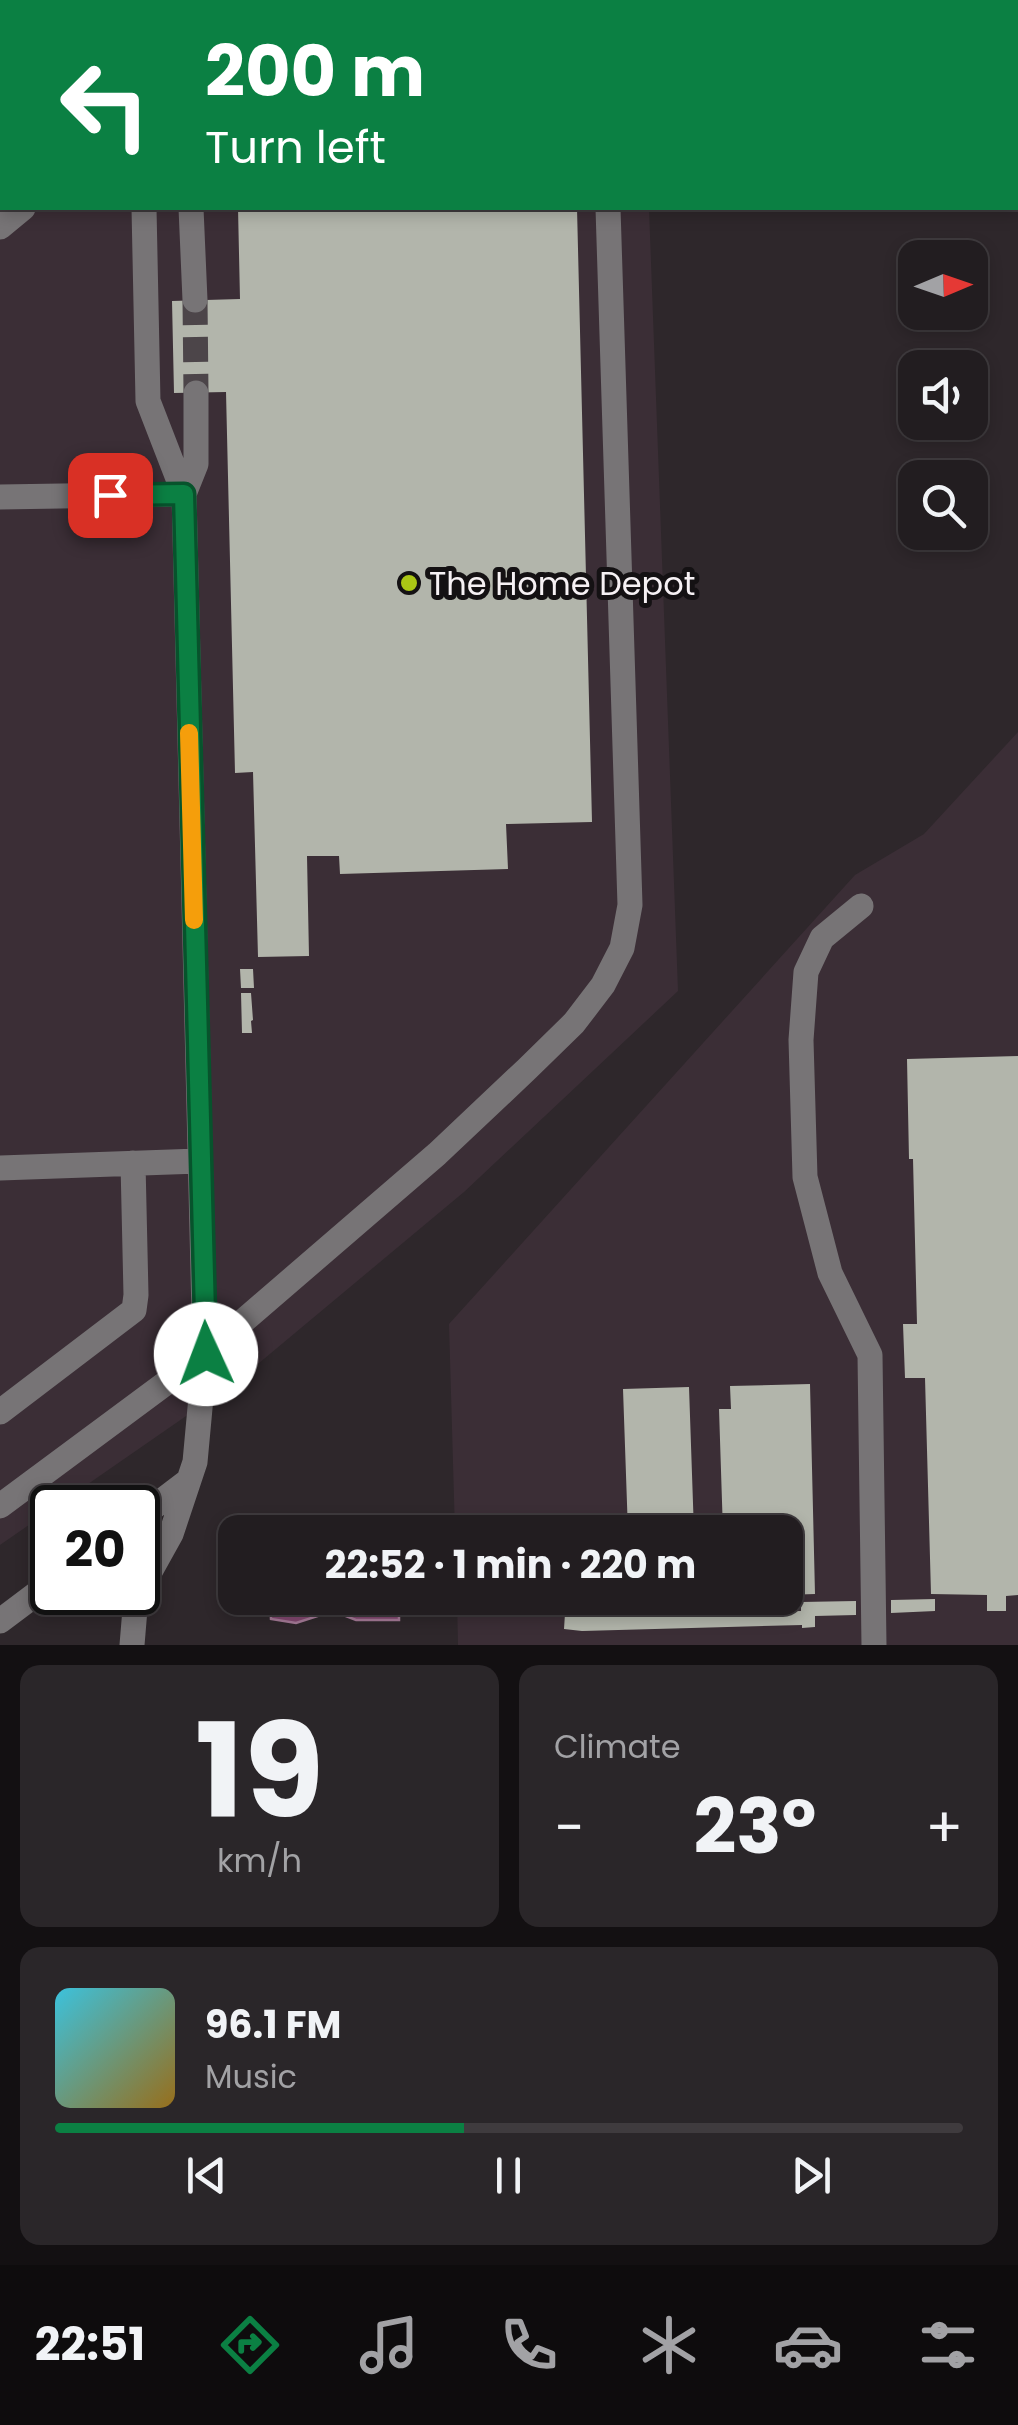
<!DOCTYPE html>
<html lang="en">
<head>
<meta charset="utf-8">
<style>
  :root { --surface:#221d20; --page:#2a2629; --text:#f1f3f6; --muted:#a2a2a5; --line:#3f3b3e; --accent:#0b8043 }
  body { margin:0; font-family:Poppins,sans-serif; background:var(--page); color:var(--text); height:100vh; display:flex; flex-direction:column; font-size:38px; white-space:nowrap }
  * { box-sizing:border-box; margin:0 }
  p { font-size:32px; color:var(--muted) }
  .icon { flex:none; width:55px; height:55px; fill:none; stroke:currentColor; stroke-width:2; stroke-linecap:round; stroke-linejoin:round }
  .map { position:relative; height:1645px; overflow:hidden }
  .drawer { display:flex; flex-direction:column; gap:20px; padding:20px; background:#131012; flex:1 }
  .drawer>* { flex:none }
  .banner { position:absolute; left:0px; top:0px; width:1020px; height:210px; box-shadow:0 5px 15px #0003,0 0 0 2px var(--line); background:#0b8043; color:#fff; overflow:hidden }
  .needle { width:65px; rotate:88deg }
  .fabs { position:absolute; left:898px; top:240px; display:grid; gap:20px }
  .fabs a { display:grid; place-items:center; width:90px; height:90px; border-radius:20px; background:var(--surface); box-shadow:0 5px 15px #0003,0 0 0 2px var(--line); font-size:50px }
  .speed { position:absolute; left:30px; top:1485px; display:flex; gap:20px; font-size:50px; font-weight:700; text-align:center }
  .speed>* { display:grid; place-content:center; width:130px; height:130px; border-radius:50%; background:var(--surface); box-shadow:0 5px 15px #0003,0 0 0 2px var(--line); line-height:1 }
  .speed .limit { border:5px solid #111; border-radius:15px; background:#fff; color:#111 }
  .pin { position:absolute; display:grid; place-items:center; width:85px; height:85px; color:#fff; margin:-42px; border-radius:20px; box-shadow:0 5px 15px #0006 }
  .me { position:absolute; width:110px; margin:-55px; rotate:358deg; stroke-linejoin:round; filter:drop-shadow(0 0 8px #0008) }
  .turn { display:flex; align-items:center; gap:35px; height:210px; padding:0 40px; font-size:45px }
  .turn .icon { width:130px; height:130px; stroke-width:2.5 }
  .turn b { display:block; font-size:70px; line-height:85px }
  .big { font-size:75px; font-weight:700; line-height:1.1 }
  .drawer .tile { flex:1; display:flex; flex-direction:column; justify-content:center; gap:15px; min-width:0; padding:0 35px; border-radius:20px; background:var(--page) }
  .drawer .dial { align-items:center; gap:0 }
  .dial b { font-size:130px; line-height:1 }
  .song { display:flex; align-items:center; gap:30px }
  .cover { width:120px; height:120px; border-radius:15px; background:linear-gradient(135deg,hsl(190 70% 55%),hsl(40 70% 35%)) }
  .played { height:10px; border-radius:5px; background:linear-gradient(90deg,var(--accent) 45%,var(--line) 45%) }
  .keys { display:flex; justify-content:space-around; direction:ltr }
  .heat { display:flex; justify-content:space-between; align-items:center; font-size:55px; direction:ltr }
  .drawer .tiles { flex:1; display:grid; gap:20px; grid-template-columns:1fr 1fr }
  .tile:last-child { grid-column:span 2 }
  .trip { position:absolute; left:218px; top:1515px; width:585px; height:100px; border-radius:20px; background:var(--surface); box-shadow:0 5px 15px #0003,0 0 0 2px var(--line); font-weight:700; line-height:100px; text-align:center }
  .menu { display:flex; height:160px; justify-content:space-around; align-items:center; background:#0e0c0d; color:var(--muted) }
  .menu .icon { width:70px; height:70px }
  .menu .active { color:var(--accent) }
  .menu b { font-size:45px; color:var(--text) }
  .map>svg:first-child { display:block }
</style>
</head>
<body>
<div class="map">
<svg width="1018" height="1645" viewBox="0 0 1018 1645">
  <rect width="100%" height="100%" fill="#2e272b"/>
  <path fill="#3b2e36" d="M2,172v36h647l29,783 -214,201 -223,186 -241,167v-1372z
    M1018,732v913h-560l-1,-47h328v-66h-330l-6,-208 406,-449 69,-41z"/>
  <path fill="#834870" stroke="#a67b98" stroke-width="2.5" d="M270,1598h129v22h-43l-23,-9 -37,12 -25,-4z"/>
  <path fill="#b2b5ab" d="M238,208h339l15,614 -86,2 2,45 -168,5 -1,-18h-32l2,100 -51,1 -5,-185 -18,1 -9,-381 -52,1 -2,-92 68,-2z
    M240,969h13l1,19h-13z
    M241,993h10l2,27 -2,1 1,12h-10z
    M1018,1056v539l-12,1v15h-19v-16l-56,-1 -6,-216h-20l-2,-54h14l-4,-165h-4l-2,-100z
    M810,1384l5,210 -30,1v-63h-62l-4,-123h12l-1,-23z
    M689,1387l5,145h-66l-5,-143z
    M566,1598h83v17l152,-4v-9l55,-1v14l-41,1v11l-13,1v-3l-220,6 -18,-2z
    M935,1599v12l-44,2v-13z"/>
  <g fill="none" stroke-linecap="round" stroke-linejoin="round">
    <path stroke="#4c4549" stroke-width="25" stroke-dasharray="25 12" stroke-linecap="butt" d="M195,300l1,93"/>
    <path stroke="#777476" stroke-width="25" d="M191,208l4,92
      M0,227l23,-19
      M0,497l184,-3 -36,-93 -4,-193
      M861,906l-39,32 -16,34 -5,68 4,137 25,96 40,82 4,290
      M0,1168l199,-7
      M0,1412l134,-102 2,-15 -3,-132
      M0,1506l205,-152 232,-200 90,-85 47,-46 29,-38 19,-37 8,-43 -22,-697
      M138,1519l50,-38
      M0,1621l52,-39
      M132,1645l4,-48 35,-63 24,-72 10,-108 -21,-860 12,-30v-71"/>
    <path stroke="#e5dce1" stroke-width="30" d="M370,0l27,2
      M57,2l19,-2
      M0,10h2
      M0,49h2
      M1018,140v1"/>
  </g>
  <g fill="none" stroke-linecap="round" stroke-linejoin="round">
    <g stroke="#07532c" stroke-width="25">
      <path id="route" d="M110,495l74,-1 22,860"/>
    </g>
    <use href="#route" stroke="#0b8043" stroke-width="18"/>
    <path stroke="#f59e0b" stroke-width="18" d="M189,733l5,187"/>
  </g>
  <circle fill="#abc615" stroke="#141113" stroke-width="4" cx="409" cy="583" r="10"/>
  <g text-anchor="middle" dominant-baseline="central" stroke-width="10" stroke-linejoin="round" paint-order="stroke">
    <g font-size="32" fill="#f6f1f4" stroke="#141113" text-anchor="start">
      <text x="429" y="583">The Home Depot</text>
    </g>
  </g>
</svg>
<div class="fabs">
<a><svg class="needle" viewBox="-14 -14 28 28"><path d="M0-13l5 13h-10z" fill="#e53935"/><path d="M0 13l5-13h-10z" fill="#a2a2a5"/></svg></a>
<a><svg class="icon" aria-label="sound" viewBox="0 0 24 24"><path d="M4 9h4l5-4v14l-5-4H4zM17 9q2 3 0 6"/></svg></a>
<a><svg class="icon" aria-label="search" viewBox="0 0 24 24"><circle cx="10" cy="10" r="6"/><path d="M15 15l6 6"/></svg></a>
</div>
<div class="speed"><div class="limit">20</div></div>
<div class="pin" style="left:110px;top:495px;background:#d93025"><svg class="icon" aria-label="arrive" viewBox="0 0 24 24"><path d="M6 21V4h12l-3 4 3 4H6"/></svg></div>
<svg class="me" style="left:206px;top:1354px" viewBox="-20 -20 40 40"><circle r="19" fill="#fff"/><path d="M0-13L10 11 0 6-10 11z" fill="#0b8043"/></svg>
<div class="trip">22:52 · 1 min · 220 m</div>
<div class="banner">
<div class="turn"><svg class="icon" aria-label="left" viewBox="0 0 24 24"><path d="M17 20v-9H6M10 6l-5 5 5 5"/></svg><div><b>200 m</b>Turn left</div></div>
</div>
</div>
<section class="drawer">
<div class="tiles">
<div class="tile dial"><b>19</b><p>km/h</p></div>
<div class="tile"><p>Climate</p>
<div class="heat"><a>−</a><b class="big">23°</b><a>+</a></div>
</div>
<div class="tile">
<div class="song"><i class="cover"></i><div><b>96.1 FM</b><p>Music</p></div></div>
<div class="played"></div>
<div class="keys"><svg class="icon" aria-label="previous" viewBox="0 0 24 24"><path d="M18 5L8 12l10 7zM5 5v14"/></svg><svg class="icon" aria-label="pause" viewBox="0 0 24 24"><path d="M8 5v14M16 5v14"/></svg><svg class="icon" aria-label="next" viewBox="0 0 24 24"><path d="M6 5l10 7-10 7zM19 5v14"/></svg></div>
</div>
</div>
</section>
<nav class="menu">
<b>22:51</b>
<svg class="icon active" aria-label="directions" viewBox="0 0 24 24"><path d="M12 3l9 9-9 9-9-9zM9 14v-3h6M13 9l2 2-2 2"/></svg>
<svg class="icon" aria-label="music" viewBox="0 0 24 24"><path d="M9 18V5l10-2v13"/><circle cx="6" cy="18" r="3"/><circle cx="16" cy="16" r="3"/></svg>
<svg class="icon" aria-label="phone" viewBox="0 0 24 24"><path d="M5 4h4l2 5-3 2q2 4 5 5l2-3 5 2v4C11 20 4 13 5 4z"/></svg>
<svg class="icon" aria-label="climate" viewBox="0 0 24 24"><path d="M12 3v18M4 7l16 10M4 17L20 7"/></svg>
<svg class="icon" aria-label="car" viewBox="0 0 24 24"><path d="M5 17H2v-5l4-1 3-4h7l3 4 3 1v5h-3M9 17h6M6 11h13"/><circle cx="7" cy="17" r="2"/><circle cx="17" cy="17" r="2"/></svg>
<svg class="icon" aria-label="filters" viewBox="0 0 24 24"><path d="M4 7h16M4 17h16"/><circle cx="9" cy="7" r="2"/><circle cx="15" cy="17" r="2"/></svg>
</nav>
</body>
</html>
